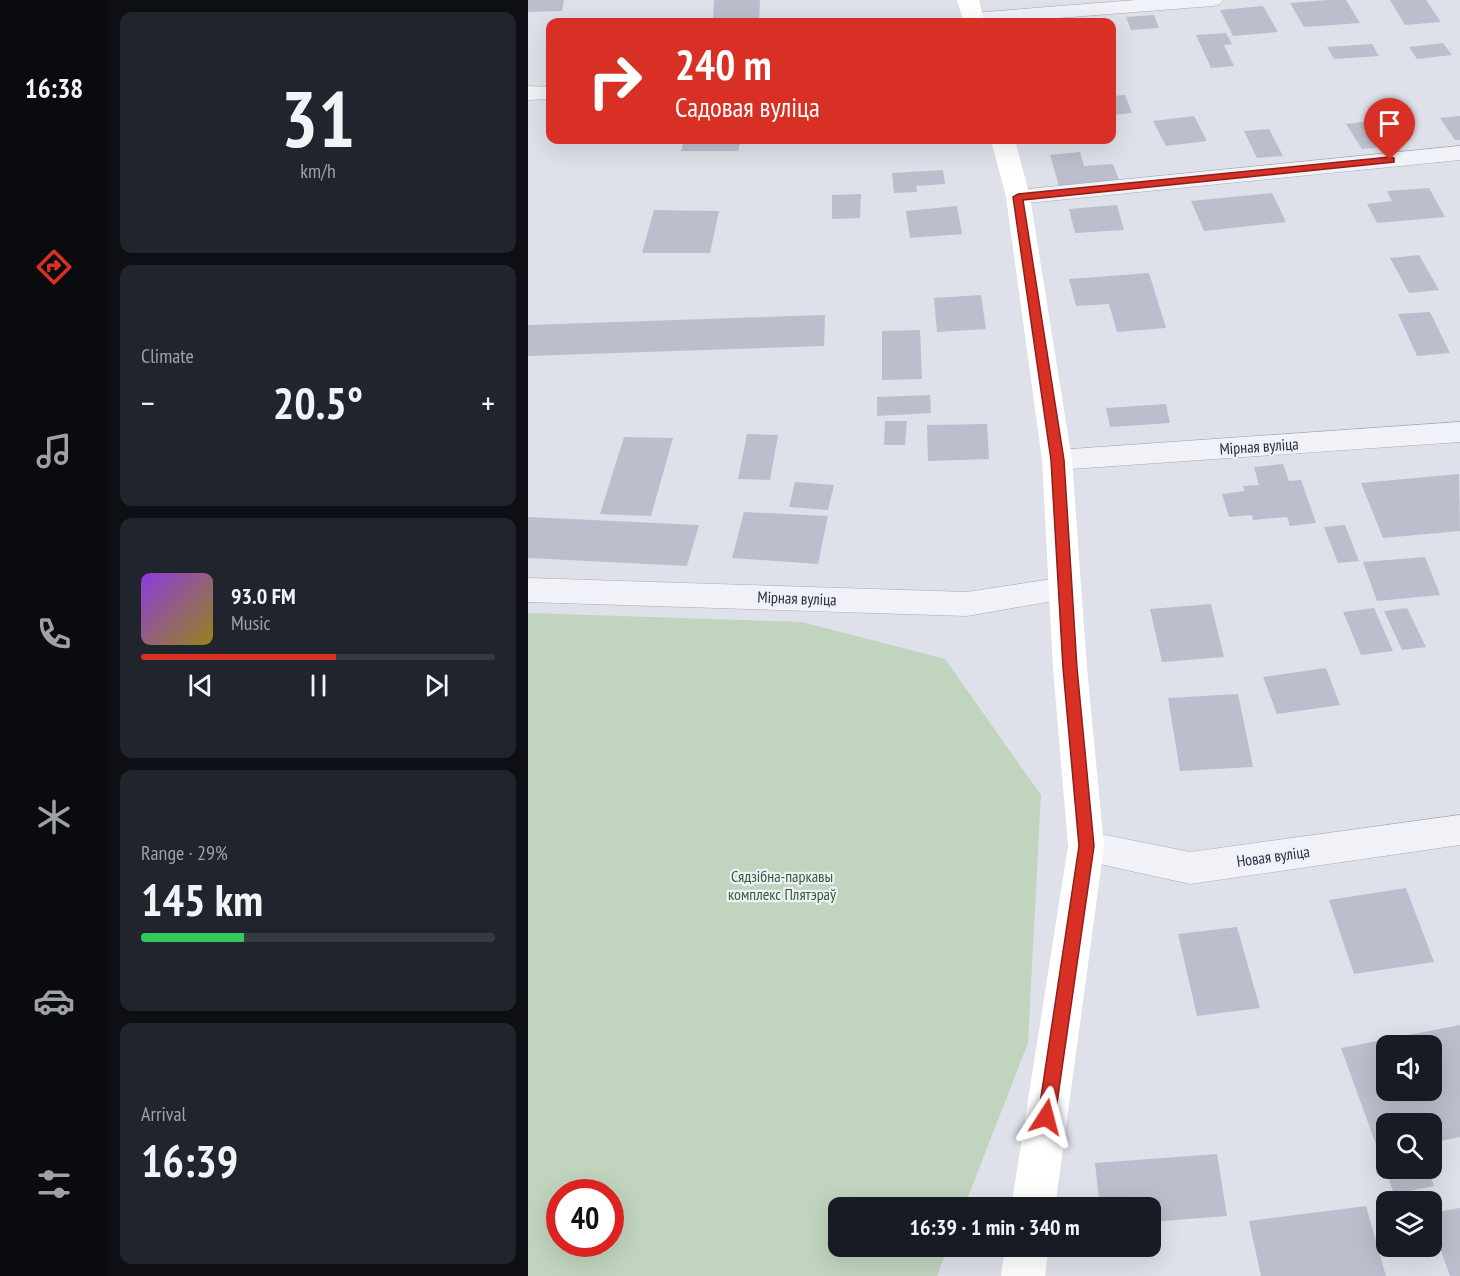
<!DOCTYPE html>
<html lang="en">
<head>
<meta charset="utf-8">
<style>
  :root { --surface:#171b24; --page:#20242c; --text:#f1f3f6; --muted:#9ea1a6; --line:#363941; --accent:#d93025 }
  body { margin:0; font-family:"PT Sans Narrow",sans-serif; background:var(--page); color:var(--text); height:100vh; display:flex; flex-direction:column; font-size:22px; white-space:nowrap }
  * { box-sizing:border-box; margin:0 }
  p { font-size:20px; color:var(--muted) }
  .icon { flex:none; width:33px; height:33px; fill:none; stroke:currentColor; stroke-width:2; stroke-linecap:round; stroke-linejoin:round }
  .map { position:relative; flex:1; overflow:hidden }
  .side { display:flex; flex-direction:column; gap:12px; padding:12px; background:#0d0f14; width:420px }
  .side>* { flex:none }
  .banner { position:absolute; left:18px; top:18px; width:570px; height:126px; border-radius:12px; box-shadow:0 6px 24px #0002; background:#d93025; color:#fff; overflow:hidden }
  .controls { position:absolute; left:848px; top:1035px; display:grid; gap:12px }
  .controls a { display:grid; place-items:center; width:66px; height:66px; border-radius:12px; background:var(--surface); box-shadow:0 6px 24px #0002; font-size:30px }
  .speed { position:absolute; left:18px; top:1179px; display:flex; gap:12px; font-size:30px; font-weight:700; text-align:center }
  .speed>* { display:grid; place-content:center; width:78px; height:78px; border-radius:50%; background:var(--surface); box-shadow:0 6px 24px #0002; line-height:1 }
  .speed .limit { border:9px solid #d22; background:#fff; color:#111 }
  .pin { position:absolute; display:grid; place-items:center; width:51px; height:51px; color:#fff; margin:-62px -26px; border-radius:50% 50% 50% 0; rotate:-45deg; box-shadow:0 0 6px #0007 }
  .pin .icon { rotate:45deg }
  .me { position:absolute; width:66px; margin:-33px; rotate:9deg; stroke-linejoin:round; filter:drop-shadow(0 0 4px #0008) }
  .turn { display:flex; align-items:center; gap:21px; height:126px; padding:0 30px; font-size:27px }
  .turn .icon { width:78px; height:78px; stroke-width:2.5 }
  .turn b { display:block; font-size:42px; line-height:51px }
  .big { font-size:45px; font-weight:700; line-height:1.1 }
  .side .tile { flex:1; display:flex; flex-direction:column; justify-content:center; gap:9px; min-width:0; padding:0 21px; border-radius:12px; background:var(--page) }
  .side .dial { align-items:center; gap:0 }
  .dial b { font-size:78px; line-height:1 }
  .song { display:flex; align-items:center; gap:18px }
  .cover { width:72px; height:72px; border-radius:9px; background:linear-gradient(135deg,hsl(270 70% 55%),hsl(50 70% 35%)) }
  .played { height:6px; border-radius:3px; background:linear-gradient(90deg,var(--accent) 55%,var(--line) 55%) }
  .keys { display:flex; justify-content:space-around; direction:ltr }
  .heat { display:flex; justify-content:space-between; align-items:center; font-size:33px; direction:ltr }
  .charge { height:9px; border-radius:4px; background:linear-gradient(90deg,#34c759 29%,var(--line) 0) }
  .trip { position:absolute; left:300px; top:1197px; width:333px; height:60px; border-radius:12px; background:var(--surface); box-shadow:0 6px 24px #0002; font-weight:700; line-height:60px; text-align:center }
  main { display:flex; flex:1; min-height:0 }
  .tab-bar { display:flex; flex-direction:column; width:108px; justify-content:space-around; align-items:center; background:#090b0e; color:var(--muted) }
  .tab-bar .icon { width:42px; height:42px }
  .tab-bar .on { color:var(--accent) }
  .tab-bar b { font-size:27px; color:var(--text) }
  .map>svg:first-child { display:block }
</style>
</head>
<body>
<main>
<nav class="tab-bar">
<b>16:38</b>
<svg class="icon on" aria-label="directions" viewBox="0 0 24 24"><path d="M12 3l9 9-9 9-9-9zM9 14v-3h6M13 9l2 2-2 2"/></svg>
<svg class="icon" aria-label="music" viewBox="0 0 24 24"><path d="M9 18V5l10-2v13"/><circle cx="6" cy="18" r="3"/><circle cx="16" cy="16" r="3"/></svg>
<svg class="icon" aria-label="phone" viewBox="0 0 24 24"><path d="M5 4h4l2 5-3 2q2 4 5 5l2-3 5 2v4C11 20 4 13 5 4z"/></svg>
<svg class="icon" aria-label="climate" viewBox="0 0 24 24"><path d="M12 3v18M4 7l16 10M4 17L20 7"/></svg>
<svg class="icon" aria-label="car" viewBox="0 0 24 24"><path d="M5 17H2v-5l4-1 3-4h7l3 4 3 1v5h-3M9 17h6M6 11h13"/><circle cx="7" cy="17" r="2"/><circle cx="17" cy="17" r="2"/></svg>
<svg class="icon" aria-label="filters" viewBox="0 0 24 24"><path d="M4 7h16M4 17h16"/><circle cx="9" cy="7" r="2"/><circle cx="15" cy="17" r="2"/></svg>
</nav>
<section class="side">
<div class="tile dial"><b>31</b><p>km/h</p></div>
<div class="tile"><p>Climate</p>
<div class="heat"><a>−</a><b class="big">20.5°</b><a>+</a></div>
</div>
<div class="tile">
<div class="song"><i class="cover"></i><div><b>93.0 FM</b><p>Music</p></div></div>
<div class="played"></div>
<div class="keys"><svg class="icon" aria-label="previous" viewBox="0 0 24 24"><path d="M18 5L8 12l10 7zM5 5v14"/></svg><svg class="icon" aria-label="pause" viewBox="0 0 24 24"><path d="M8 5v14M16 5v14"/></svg><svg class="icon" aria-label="next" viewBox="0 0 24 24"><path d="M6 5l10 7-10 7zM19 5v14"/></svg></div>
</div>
<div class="tile"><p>Range · 29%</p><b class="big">145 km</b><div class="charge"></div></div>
<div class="tile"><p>Arrival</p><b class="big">16:39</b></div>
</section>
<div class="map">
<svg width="932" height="1276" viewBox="0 0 932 1276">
  <rect width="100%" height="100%" fill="#dee1e9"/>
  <path fill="#c0d4be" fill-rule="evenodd" d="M0,613l274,9 143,37 96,136 -13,248 -64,164 -126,1v38l110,1 -11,29h-409zM32,1192h50v52h-50z"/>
  <path fill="#bbbfcd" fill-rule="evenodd" d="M0,0h36l-2,11 -34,1z
    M186,0h46l-1,22h-46z
    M800,0h18l14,23 -56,4 -14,-24z
    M862,0h36l15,22 -36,3z
    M735,6l15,26 -45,4 -13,-26z
    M626,15l5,13 -28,2 -5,-13z
    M698,33l6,11 -8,1 10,21 -23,2 -15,-33z
    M915,43l9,12 -35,4 -8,-12z
    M844,44l7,12 -45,3 -7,-12z
    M597,95l7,18 -20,2v-19z
    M666,116l13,25 -41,5 -13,-25z
    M932,116v24h-5l-15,-22z
    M852,120l16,26 -34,3 -16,-25z
    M741,129l14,27 -26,2 -13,-27z
    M156,140h57l-3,11h-57z
    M552,152l4,14 29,-2 6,16 -60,6 -9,-31z
    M415,170l2,14 -29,2 1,6 -23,1 -2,-20z
    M901,188l16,29 -68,6 -10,-19 25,-3 -5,-10z
    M744,193l14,29 -82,9 -13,-30z
    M333,194l-1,24 -28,1v-24z
    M589,205l7,25 -49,3 -6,-24z
    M429,206l5,28 -52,4 -4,-27z
    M126,210l65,1 -9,42h-68z
    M891,255l20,35 -30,3 -19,-35z
    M621,273l17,55 -49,4 -8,-28 -33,2 -7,-27z
    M453,295l5,34 -49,3 -3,-34z
    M902,312l20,41 -33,3 -19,-42z
    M297,315l-1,31 -296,10v-31z
    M392,330l2,49 -40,1v-49z
    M402,395l1,18 -54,3v-19z
    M638,404l4,19 -60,4 -4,-19z
    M357,421h22l-2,24h-21z
    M459,424l2,35 -61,2 -1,-36z
    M219,434l31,1 -8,45 -32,-1z
    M96,437l49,1 -22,78 -51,-2z
    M755,464l6,17 12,-1 15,43 -26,3 -3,-9 -34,3 -1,-5 -23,2 -7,-23 23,-3 -2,-5 16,-1 -5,-18z
    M931,474l1,57 -77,7 -22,-55z
    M267,482l39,3 -6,25 -39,-3z
    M216,512l84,4 -10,48 -86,-6z
    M0,517l171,8 -12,41 -159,-8z
    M817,525l14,36 -21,2 -14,-36z
    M897,557l15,38 -63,6 -14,-39z
    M683,604l13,53 -62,5 -12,-53z
    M846,608l19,43 -32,4 -18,-43z
    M879,608l19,39 -24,3 -18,-39z
    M798,668l14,37 -63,9 -14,-37z
    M710,694l15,73 -73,4 -12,-73z
    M878,888l28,74 -80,12 -25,-74z
    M709,927l23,81 -63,8 -19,-82z
    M932,1025v112l-29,6v-19h-45v44h42l6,18 -40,8 -53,-146zM858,1046h45v44h-45z
    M689,1154l10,62 -77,6v-14h-50l-5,-45z
    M838,1206l20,70h-125l-12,-55z
    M932,1208v68h-10l-19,-53v-10z"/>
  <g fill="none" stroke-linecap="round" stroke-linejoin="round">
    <g stroke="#a7aab7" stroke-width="1">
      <path id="street" d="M608,0h87l-3,4 -7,2 -206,16h-42l-2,-3 3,-4 7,-2z
        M0,86l22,1v12l-22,1z
        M932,146v14l-442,44 -8,-2 -4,-5 4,-5 8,-2z
        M932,422v20l-403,28 -10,-3 -4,-7 4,-7 10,-3z
        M537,577l11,4 4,8 -4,8 -109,19 -439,-14v-24l439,14z
        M932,815v30l-270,39 -104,-23 -12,-4 -6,-11 6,-11 12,-4 104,21z"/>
    </g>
    <use href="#street" fill="#f1f2f7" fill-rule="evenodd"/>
    <path fill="#fff" fill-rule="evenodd" d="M429,0h22l5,22h-20z
      M463,140h24l15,57 42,263 15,208 17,178 -49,362h-44l57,-362 -15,-178 -11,-208 -36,-263z
      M477,1246h44l-4,30h-44z"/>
  </g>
  <path fill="#d93025" stroke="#8d1f18" stroke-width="1.5" d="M862,157l4,1v4l-371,38 41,260 13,208 17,178 -39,271 -3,6 -6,3 -6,-3 -2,-6 41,-271 -16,-178 -12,-208 -38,-263 5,-3z"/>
  <g text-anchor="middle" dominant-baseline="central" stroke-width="4.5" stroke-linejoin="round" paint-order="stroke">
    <g font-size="16" fill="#262b42" stroke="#eef0f7">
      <text transform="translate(731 446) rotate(-4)">Мірная вуліца</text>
      <text transform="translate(269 598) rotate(2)">Мірная вуліца</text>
      <text transform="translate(745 856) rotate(-8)">Новая вуліца</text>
    </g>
    <g font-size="16" fill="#325f32" stroke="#eef0f7">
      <text x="254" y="876">Сядзібна-паркавы<tspan x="254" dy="18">комплекс Плятэраў</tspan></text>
    </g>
  </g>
</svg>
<div class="controls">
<a><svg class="icon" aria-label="sound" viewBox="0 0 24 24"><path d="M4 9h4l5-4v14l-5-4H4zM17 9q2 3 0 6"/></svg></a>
<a><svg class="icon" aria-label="search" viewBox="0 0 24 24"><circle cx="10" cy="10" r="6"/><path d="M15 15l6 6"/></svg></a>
<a><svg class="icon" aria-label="layers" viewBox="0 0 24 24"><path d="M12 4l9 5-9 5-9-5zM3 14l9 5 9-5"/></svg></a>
</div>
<div class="speed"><div class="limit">40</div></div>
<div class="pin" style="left:862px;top:160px;background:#d93025"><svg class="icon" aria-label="arrive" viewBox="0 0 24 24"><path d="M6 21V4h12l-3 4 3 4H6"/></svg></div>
<svg class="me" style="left:518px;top:1117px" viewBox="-20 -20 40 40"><path d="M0-17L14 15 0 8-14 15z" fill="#d93025" stroke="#fff" stroke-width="4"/></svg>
<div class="trip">16:39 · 1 min · 340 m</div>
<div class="banner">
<div class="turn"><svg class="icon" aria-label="right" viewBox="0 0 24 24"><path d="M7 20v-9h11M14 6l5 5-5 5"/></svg><div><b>240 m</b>Садовая вуліца</div></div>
</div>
</div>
</main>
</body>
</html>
